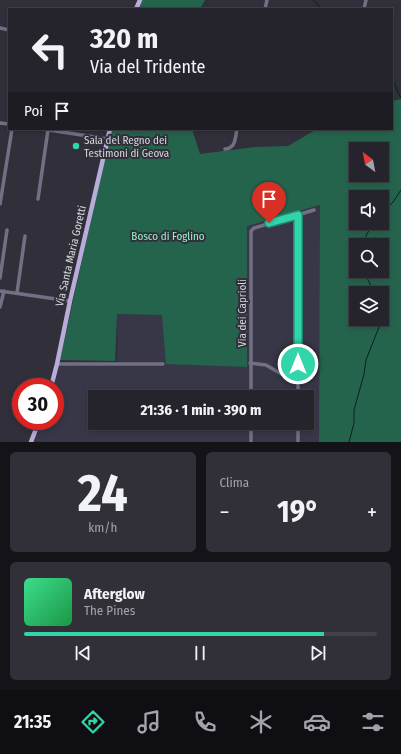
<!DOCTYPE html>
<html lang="it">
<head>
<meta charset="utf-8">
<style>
  :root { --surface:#25242c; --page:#313038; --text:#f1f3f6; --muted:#a3a4a9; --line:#424148; --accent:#32d4a9 }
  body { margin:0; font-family:"Fira Sans Condensed",sans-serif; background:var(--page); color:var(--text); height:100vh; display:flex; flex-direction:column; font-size:15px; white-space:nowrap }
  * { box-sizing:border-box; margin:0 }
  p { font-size:13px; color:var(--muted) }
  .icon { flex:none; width:22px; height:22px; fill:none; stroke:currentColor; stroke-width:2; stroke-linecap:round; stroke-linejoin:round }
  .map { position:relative; height:442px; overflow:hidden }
  .drawer { display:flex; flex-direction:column; gap:10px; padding:10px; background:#141418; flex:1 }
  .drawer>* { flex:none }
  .guide { position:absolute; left:8px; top:8px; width:385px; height:122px; border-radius:0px; box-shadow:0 2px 6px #0003,0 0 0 1px var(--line); background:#25242c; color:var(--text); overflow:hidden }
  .needle { width:26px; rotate:328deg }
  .tools { position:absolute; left:349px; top:142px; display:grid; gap:8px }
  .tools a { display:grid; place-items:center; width:40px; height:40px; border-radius:0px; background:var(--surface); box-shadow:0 2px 6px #0003,0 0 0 1px var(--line); font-size:20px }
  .speed { position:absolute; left:12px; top:378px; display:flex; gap:8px; font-size:20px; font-weight:700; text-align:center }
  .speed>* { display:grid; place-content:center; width:52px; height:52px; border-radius:50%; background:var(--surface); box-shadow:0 2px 6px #0003,0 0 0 1px var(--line); line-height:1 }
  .speed .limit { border:6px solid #d22; background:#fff; color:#111 }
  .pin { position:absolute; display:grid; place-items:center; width:34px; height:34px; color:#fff; margin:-41px -17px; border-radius:50% 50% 50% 0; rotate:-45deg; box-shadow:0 0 4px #0007 }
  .pin .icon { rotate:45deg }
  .me { position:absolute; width:44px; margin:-22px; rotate:0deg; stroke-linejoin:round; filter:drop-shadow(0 0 3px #0008) }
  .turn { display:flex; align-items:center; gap:14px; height:84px; padding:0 16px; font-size:18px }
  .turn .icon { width:52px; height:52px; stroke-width:2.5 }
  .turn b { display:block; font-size:28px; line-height:34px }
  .then { display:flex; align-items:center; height:38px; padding:0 16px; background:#0003; gap:8px; font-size:15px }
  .big { font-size:30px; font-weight:700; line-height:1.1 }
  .drawer .widget { flex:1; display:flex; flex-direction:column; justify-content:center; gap:6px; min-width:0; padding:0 14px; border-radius:6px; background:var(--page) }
  .drawer .dial { align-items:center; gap:0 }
  .dial b { font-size:52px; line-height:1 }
  .song { display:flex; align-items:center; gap:12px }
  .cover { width:48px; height:48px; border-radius:6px; background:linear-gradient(135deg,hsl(150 70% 55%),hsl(140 70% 35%)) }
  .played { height:4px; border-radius:2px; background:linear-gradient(90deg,var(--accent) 85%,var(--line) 85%) }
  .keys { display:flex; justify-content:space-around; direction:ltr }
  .heat { display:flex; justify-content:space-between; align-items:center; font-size:22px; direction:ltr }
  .drawer .tiles { flex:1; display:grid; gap:10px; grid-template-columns:1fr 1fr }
  .widget:last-child { grid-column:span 2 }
  .trip { position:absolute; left:88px; top:390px; width:226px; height:40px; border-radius:0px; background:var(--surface); box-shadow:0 2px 6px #0003,0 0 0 1px var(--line); font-weight:700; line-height:40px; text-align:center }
  .menu { display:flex; height:64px; justify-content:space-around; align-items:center; background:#0f0e12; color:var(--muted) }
  .menu .icon { width:28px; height:28px }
  .menu .current { color:var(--accent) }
  .menu b { font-size:18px; color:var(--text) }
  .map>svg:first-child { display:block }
</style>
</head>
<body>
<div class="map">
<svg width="401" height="442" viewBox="0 0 401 442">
  <rect width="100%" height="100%" fill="#31303a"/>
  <path fill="#383747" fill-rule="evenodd" d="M321,205l-2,237h-286l9,-21h13v-34h-2l6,-21h59l-1,-52 45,1 85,51v-140zM95,397h212v26h-212z"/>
  <path fill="#25644c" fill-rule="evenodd" d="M142,0h63l-5,9h-61z
    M401,99v343h-82l1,-237 -73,21v141l-81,-3 -4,-49 -45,-1 -2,47 -55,-1 51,-231h81l8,25 55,-7 33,-1 29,-17h75v-28zM356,149h26v26h-26zM356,197h26v26h-26zM356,245h26v26h-26zM356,293h26v26h-26z"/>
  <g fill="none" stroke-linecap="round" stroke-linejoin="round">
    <path stroke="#082023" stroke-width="1" d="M313,0l9,9
      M392,79l9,19
      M382,213l11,-11 8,-12
      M363,245l3,-9 7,-13
      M364,271l10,22
      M349,442l5,-19v-13l10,-36 2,-14 13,-33 2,-8"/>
    <path stroke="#756f85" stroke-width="3.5" d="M265,9l2,-9
      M364,9l2,-9
      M0,28l9,2
      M0,123l9,1
      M42,129l66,10
      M225,149c11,-1 10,-11 12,-20
      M38,199l10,-69
      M0,204l12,-75
      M298,215v182
      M0,278l7,-48
      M0,291l70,10
      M17,293l8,-57
      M0,307l4,-16
      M250,363l16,2 17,10 15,4
      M57,364h106
      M251,397v-166l3,-3 60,-18
      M251,423v19
      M298,423v19"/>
    <path stroke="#b9acd9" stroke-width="4.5" d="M136,9l4,-9
      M51,387l6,-23 13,-63 40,-172
      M31,442l8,-21"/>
  </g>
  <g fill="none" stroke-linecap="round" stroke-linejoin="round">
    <g stroke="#208a6e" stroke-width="10">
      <path id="route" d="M269,223l29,-8v149"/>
    </g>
    <use href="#route" stroke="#32d4a9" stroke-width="7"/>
  </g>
  <circle fill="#32d4a9" stroke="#31303a" stroke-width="1.5" cx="76" cy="146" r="4"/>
  <g text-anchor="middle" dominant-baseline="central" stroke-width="4" stroke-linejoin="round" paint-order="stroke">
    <g font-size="11" fill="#d6d6dc" stroke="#31303a" text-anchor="start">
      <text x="84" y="140">Sala del Regno dei<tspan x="84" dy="13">Testimoni di Geova</tspan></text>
    </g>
    <g font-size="11" fill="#95f2c9" stroke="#31303a">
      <text x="168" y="236">Bosco di Foglino</text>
    </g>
    <g font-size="11" fill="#d6d6dc" stroke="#31303a">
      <text transform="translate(71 256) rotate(-77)">Via Santa Maria Goretti</text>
      <text transform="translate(242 313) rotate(-90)">Via dei Caprioli</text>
    </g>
  </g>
</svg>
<div class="tools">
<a><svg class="needle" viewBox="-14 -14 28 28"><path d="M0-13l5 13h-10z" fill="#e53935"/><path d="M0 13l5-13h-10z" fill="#a3a4a9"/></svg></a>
<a><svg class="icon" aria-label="sound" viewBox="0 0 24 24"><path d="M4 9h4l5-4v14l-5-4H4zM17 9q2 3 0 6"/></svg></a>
<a><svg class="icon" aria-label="search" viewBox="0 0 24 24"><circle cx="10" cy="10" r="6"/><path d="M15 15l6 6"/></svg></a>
<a><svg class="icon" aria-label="layers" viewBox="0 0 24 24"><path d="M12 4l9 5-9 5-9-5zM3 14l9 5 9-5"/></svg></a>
</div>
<div class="speed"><div class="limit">30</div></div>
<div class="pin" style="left:269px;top:223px;background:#d93025"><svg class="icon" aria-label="arrive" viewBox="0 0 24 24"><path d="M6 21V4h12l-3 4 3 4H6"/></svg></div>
<svg class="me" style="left:298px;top:364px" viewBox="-20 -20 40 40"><circle r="17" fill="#32d4a9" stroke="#fff" stroke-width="3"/><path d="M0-11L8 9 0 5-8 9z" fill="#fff"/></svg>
<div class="trip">21:36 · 1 min · 390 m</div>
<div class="guide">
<div class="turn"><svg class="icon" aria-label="left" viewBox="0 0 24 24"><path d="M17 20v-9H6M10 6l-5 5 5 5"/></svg><div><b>320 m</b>Via del Tridente</div></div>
<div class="then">Poi<svg class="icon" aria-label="arrive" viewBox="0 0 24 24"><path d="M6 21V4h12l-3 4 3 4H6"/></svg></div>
</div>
</div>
<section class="drawer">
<div class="tiles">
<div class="widget dial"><b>24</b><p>km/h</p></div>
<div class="widget"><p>Clima</p>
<div class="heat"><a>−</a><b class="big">19°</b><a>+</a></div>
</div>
<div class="widget">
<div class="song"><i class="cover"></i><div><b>Afterglow</b><p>The Pines</p></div></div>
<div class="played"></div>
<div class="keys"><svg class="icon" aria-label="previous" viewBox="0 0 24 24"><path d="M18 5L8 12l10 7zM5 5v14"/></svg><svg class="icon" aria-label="pause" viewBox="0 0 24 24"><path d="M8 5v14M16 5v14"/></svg><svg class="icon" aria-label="next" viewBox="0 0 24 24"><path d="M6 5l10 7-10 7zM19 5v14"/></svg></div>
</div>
</div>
</section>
<nav class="menu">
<b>21:35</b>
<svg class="icon current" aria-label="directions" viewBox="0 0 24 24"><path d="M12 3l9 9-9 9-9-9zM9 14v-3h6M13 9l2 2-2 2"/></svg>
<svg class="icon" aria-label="music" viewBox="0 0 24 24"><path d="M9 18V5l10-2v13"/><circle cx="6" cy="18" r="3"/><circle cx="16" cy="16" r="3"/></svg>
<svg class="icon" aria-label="phone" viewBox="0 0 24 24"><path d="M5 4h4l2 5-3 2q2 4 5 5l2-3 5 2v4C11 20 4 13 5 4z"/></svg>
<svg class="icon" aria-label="climate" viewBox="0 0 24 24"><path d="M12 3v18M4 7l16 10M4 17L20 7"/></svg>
<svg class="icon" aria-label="car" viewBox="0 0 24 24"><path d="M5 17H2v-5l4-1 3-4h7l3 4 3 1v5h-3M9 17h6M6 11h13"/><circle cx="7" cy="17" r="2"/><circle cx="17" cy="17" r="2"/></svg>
<svg class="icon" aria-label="filters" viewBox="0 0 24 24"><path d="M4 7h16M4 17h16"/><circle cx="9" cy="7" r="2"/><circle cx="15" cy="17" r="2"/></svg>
</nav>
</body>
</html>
